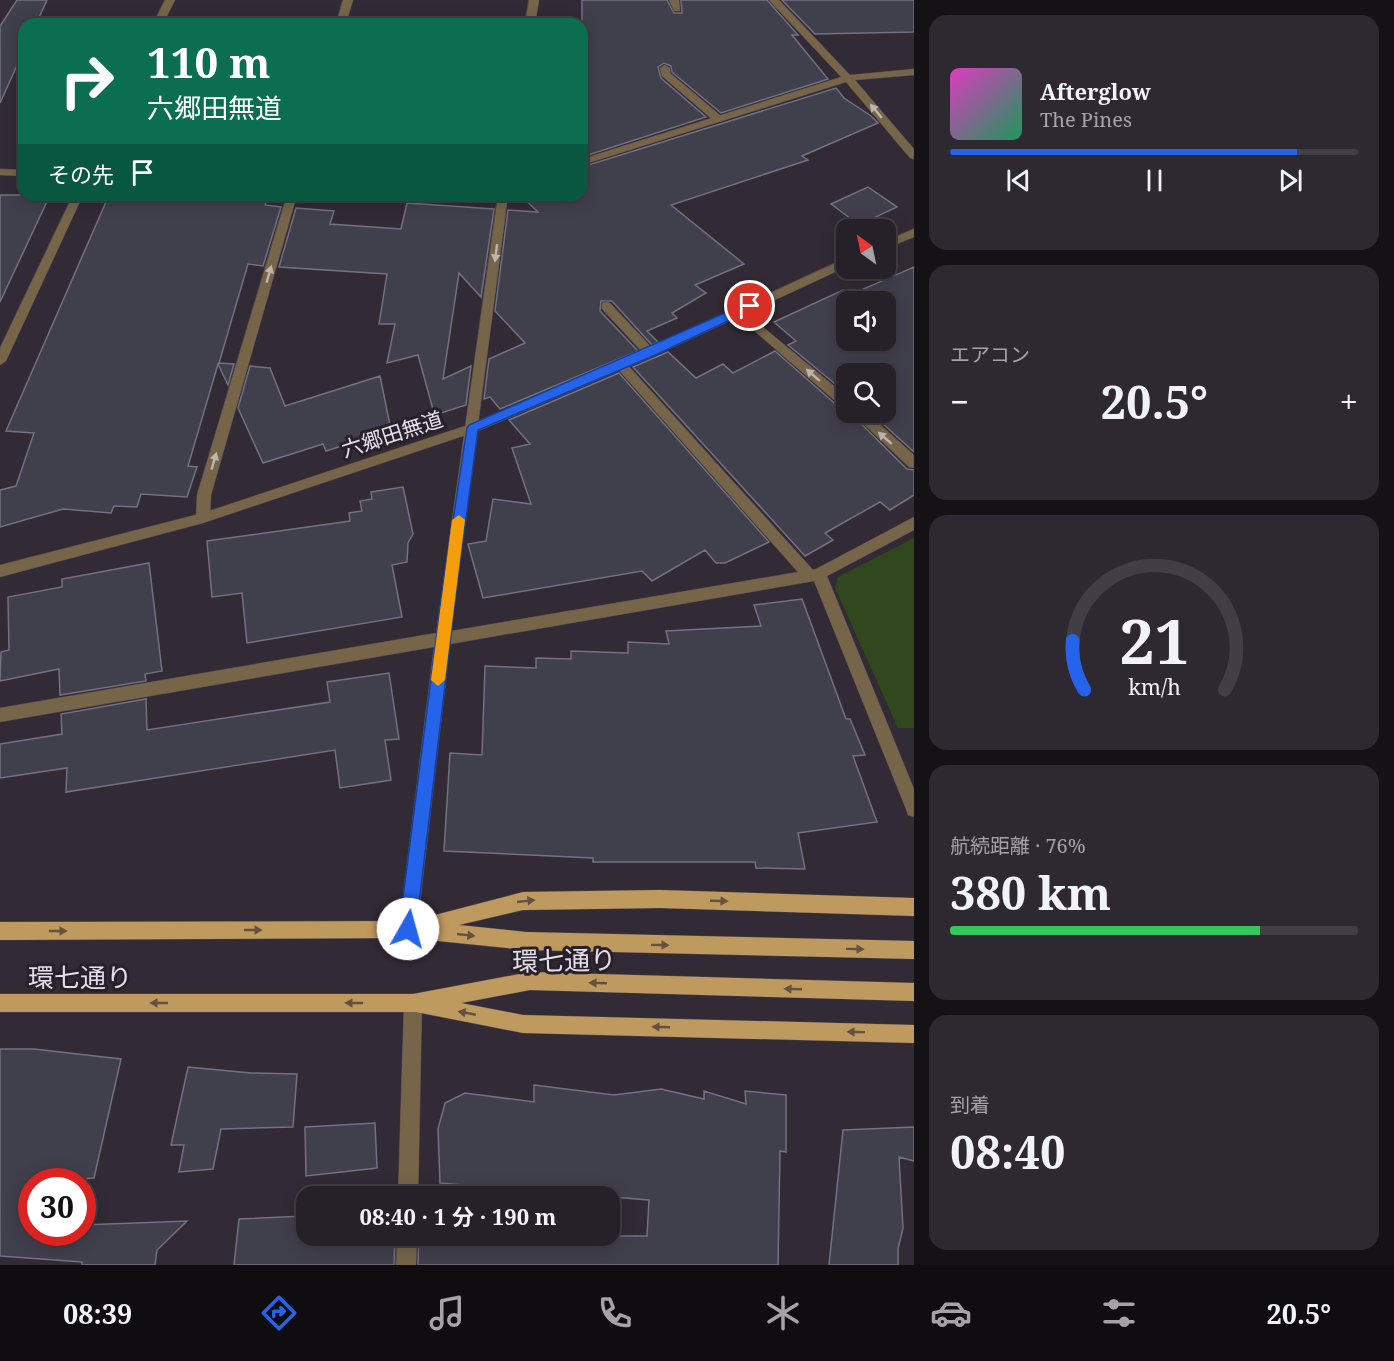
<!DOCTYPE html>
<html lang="ja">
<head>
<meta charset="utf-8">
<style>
  :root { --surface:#262028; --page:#2e2830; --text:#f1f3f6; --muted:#a4a3a8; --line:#423e45; --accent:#2563eb }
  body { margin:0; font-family:"Noto Serif","Noto Sans JP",serif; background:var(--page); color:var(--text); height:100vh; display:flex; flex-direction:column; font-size:22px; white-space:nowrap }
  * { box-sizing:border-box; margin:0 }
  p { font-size:20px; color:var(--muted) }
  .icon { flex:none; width:33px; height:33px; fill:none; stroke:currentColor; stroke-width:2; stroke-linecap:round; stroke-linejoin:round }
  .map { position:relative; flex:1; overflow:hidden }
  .panel { display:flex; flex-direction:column; gap:15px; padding:15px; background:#151216; width:480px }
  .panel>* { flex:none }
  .top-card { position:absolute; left:18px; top:18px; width:570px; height:183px; border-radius:18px; box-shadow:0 3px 15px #0003,0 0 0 2px var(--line); background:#0b6e4f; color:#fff; overflow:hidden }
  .needle { width:39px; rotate:327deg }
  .buttons { position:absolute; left:836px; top:219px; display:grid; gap:12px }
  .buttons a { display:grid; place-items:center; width:60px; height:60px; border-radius:12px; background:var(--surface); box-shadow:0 3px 15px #0003,0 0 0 2px var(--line); font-size:30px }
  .speed { position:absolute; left:18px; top:1168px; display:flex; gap:12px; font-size:30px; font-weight:700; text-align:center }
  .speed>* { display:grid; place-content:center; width:78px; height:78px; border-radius:50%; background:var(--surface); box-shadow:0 3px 15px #0003,0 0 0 2px var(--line); line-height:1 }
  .speed .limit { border:9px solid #d22; background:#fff; color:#111 }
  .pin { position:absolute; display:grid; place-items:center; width:51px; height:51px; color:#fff; margin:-26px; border:3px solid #fff; border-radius:50%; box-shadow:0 2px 6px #0007 }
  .me { position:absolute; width:66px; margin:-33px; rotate:7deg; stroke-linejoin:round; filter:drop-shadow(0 0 4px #0008) }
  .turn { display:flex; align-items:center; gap:21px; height:126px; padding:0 30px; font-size:27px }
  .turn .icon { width:78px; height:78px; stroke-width:2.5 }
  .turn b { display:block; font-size:42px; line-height:51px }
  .then { display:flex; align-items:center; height:57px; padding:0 30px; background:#0003; gap:12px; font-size:22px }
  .big { font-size:45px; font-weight:700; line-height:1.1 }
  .panel .widget { flex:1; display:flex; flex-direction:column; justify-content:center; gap:9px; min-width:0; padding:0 21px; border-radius:18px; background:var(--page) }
  .panel .dial { align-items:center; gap:0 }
  .dial svg { height:156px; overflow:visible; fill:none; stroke:var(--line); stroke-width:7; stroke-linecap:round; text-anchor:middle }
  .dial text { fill:var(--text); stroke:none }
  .song { display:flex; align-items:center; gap:18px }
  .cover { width:72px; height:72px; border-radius:9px; background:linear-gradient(135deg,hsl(310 70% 55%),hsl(150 70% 35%)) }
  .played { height:6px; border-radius:3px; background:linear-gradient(90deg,var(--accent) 85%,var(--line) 85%) }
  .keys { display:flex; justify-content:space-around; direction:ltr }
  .heat { display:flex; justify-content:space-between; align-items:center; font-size:33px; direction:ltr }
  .charge { height:9px; border-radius:4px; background:linear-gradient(90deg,#34c759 76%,var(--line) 0) }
  .trip { position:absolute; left:296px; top:1186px; width:324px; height:60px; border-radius:18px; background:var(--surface); box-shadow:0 3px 15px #0003,0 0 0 2px var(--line); font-weight:700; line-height:60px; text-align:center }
  .dock { display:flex; height:96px; justify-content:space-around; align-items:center; background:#0f0d10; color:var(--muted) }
  .dock .icon { width:42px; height:42px }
  .dock .on { color:var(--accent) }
  .dock b { font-size:27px; color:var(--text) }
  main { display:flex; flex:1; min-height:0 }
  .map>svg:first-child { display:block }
</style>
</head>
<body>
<main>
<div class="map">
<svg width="914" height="1265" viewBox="0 0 914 1265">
  <rect width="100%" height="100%" fill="#322a35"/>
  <path fill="#31471d" d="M914,538v190h-16l-63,-140 3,-11z"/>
  <path fill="#403f4c" stroke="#737180" stroke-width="1.5" fill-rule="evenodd" d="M17,0h30l-11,24h-12v26l-24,53v-77z
    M582,0h85l7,13h8l-1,-13h86l31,35h-6l36,44 -107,34 -49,-41 -1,-6 -7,-3 -6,4 3,11 45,39 -124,40z
    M782,0h132v32l-99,2z
    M836,88l8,10 27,18 7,7 -76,33 6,4 -137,45 73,59 -49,21 11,8 -34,20 5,5 -30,13 11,11 -6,3 -40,-44h-11l-1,10 38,40 -138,58 -10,-12 -6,2 5,-40 36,-16 -30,-32 13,-101 30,2 -18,-17h62v-28z
    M868,187l29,20 -38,18 -28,-21z
    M0,195h50l-50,107z
    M109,195h160l-4,10 16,2 -18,59 -15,-2 -29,99 15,1 -6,21 -10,-21 -30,102 9,1 -10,30 -46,-3 -4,13 -23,-1 -3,7 -48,-4 -63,18v-37l16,-4 18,-53 -28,-2z
    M407,203l87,6 -13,88 -22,-24 -16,106 28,-13 -5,39 -28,9 -1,10 -19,-69 -31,8 8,-39h-16l8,-50 -108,-7 17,-59 38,3 -4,13 71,5z
    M914,267v185l-44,-40h15v-38h-39v19l-58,-48 8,-4 -22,-19 69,-32 7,5zM846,302h39v38h-39z
    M775,351l65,57 9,4 58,57 7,1v25l-24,15 -10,-8 -55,31 8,7 -28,16 -172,-189 35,-15 28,26 27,-14 10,9z
    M250,366l20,2 15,38 95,-30 11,54 -65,21 -3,-7 -60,19 -25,-55z
    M619,373l150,169 -44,21h-9l-11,-13 -53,31 -10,-10 -159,27 -15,-54 18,-3 7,-42 38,5 -19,-56 18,-4 -21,-24z
    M403,487l10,47 -5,9 -1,19 -15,3 10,52 -155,26 -5,-50 -30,4 -5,-56 143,-20 -1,-8 13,-2 -2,-10 12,-2 -1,-7z
    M149,563l13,108 -17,3 1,7 -86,14 -1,-26 -59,12 1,-29 8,-2 -1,-53 54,-10v-8z
    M802,599l44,120h4l15,36 -12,1 24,66 -79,11 7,36 -49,-1 -1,-6h-162v-4l-149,-7 6,-98 32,2 3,-89 51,2v-10l35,1v-8l57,2v-11l41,2 -3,-13 95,-5 -7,-21z
    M389,673l10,66 -14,1 6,40 -51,8 -5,-38 -269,42 1,-24 -67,10v-34l62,-10 -1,-20 85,-15 1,31 183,-28 -3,-20z
    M0,1049h34l87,10 -27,119 -62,4v51h50v-8l105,-4 -30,29 -2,15h-73v-3l-82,-6z
    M188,1067l63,6 46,1 -4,53 -72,2 -8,40 -34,3 5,-27h-13z
    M534,1085l80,10 47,-6 43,10v-8l42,13 -1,-13 41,4v57l-6,-1 -2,114h-360l1,-29h228l2,-36 -209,-17 -2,-54 7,-26 20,-10 69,9z
    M375,1123l2,45 -71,8 -1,-49z
    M914,1127v34l-15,-4 4,71 -5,21v16h-69l14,-135z
    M306,1216v20h89l-1,29h-160l5,-46z"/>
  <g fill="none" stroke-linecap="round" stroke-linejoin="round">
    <g stroke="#4f4751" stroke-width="1">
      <path id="service" d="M669,0h10l1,11h-6z
        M665,65l5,3v5l51,43v4h-8l-51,-44 -2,-8z
        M606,302l4,1 44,47v6h-8l-44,-47v-6z
        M621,361l4,1 189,209 2,4 -2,4h-10l-187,-211 -2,-3z"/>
    </g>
    <g stroke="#4f4751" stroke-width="1">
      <path id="minor" d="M343,0h10l-7,24h-10z
        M529,0h10l-4,24h-10z
        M769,0h10l71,75 64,-6v6l-59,5 59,69v10l-4,-1 -64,-76 -264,83v-6l259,-82z
        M0,169l24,1v6l-24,-1z
        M287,195h10l-86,300 -1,23 -7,5 -7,-5 1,-23z
        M498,195h10l-57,436 365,-62 98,-52v13l-87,46 87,213v28l-6,-2 -2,-6 -92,-228 -364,63 -33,285 -3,6 -6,3 -6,-3 -3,-6 35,-282 -434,75v-14l436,-75z
        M739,307l107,89v12l-5,-2 -106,-92v-6z
        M851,412h15l48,43v13l-5,-1z
        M413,994l7,2 2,7 -4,194h-20l6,-194 2,-7z
        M397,1236h20l-1,29h-20z"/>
    </g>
    <g stroke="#4f4751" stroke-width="1">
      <path id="tertiary" d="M165,0h10l-12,24h-10z
        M73,195h10l-77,166 -6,4v-17z
        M914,229v8l-29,12v-8z
        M846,258v9l-192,89 -176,75 -275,92 -203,54v-12l203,-52 265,-88 178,-75z"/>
    </g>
    <g stroke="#4f4751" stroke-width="1">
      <path id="primary" d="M660,890l254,8v18l-254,-8 -137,2 -64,15 67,7 388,9v18l-388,-9 -118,-12 -408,2v-18l412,-1 111,-29z
        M530,972l384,11v18l-384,-11 -69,13 62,12 391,10v18l-391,-10 -107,-21h-416v-18h413z"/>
    </g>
    <use href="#service" fill="#766549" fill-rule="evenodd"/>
    <use href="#minor" fill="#766549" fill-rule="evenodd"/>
    <use href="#tertiary" fill="#766549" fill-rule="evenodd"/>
    <use href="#primary" fill="#bf9a5f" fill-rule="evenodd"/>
  </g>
  <defs><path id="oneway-solid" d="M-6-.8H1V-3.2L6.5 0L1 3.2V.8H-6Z" transform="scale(1.5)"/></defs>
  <g fill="#beb4b0">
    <use href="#oneway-solid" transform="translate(876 111) rotate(-130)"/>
    <use href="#oneway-solid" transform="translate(496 253) rotate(97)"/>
    <use href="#oneway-solid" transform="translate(269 274) rotate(-74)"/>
    <use href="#oneway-solid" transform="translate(813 375) rotate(-139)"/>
    <use href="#oneway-solid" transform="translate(885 438) rotate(-139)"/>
    <use href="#oneway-solid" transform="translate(214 461) rotate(-74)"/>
  </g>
  <g fill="#645140">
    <use href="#oneway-solid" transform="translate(526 901) rotate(-6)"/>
    <use href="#oneway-solid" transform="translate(719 901) rotate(2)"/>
    <use href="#oneway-solid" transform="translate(253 930)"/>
    <use href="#oneway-solid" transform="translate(58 931)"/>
    <use href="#oneway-solid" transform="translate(466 935) rotate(6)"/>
    <use href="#oneway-solid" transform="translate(660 945) rotate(1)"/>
    <use href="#oneway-solid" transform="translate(855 949) rotate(1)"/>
    <use href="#oneway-solid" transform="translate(598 983) rotate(-178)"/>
    <use href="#oneway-solid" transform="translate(793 989) rotate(-178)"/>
    <use href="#oneway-solid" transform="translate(159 1003) rotate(180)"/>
    <use href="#oneway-solid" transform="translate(354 1003) rotate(180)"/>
    <use href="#oneway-solid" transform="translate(467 1013) rotate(-169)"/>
    <use href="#oneway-solid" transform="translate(661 1027) rotate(-178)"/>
    <use href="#oneway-solid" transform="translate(856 1032) rotate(-179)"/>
  </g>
  <path fill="#2563eb" stroke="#184099" stroke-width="1.5" d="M750,302l6,4 -2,3 -101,47 -175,74 -22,163 -40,336 -3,6 -5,2 -6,-2 -3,-6 43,-336 25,-165 2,-3z"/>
  <path fill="#f59e0b" d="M459,515l6,5 -20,160 -7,6 -7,-6 21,-160z"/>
  <g text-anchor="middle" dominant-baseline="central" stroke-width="6" stroke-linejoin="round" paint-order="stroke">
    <g font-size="21" fill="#e5dfe7" stroke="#28202b">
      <text transform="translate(392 434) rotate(-18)">六郷田無道</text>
    </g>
    <g font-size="26" fill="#e5dfe7" stroke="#28202b">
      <text transform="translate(564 960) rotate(-1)">環七通り</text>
      <text x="80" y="977">環七通り</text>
    </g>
  </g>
</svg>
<div class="buttons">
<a><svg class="needle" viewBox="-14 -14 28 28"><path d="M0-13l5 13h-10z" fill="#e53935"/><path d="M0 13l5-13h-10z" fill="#a4a3a8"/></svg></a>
<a><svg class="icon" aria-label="sound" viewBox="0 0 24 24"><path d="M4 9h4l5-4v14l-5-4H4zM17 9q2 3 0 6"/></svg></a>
<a><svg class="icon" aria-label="search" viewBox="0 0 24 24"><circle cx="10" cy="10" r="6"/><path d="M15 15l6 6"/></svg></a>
</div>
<div class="speed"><div class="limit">30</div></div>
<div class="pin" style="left:750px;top:306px;background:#d93025"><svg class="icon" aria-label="arrive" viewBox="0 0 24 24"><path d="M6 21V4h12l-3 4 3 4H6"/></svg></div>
<svg class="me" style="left:408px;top:929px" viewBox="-20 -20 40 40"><circle r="19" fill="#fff"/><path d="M0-13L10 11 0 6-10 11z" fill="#2563eb"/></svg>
<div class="trip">08:40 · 1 分 · 190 m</div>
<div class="top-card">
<div class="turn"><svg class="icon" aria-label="right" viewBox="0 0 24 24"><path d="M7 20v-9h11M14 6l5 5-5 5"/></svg><div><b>110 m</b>六郷田無道</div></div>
<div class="then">その先<svg class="icon" aria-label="arrive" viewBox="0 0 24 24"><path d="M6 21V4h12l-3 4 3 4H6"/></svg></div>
</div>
</div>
<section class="panel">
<div class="widget">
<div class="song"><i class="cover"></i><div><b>Afterglow</b><p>The Pines</p></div></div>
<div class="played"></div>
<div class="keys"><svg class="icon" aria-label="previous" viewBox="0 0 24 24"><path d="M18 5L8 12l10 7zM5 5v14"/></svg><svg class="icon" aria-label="pause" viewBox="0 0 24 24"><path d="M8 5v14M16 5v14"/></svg><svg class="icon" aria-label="next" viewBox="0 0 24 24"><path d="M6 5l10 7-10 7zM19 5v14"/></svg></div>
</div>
<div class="widget"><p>エアコン</p>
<div class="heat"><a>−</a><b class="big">20.5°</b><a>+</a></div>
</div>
<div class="widget dial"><svg viewBox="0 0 100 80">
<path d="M14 69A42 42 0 1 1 86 69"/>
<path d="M14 69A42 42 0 0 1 8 44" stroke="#2563eb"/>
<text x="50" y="56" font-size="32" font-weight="700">21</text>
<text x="50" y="72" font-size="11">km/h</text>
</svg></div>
<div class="widget"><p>航続距離 · 76%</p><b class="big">380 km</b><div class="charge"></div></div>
<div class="widget"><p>到着</p><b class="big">08:40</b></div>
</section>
</main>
<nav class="dock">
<b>08:39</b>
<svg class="icon on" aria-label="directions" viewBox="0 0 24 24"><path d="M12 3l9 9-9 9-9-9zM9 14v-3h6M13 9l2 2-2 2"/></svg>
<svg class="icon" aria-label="music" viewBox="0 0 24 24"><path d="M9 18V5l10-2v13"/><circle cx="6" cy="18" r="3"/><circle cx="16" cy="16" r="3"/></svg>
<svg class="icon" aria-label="phone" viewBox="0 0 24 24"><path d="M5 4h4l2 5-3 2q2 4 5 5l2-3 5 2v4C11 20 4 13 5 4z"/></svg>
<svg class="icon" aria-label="climate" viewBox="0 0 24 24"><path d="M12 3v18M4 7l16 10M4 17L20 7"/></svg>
<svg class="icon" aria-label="car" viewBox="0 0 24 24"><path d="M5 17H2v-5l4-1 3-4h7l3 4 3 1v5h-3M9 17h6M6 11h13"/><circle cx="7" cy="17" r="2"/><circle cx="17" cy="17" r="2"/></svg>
<svg class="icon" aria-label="filters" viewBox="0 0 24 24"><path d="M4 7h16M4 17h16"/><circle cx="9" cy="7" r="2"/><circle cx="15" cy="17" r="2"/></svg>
<b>20.5°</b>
</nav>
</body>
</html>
